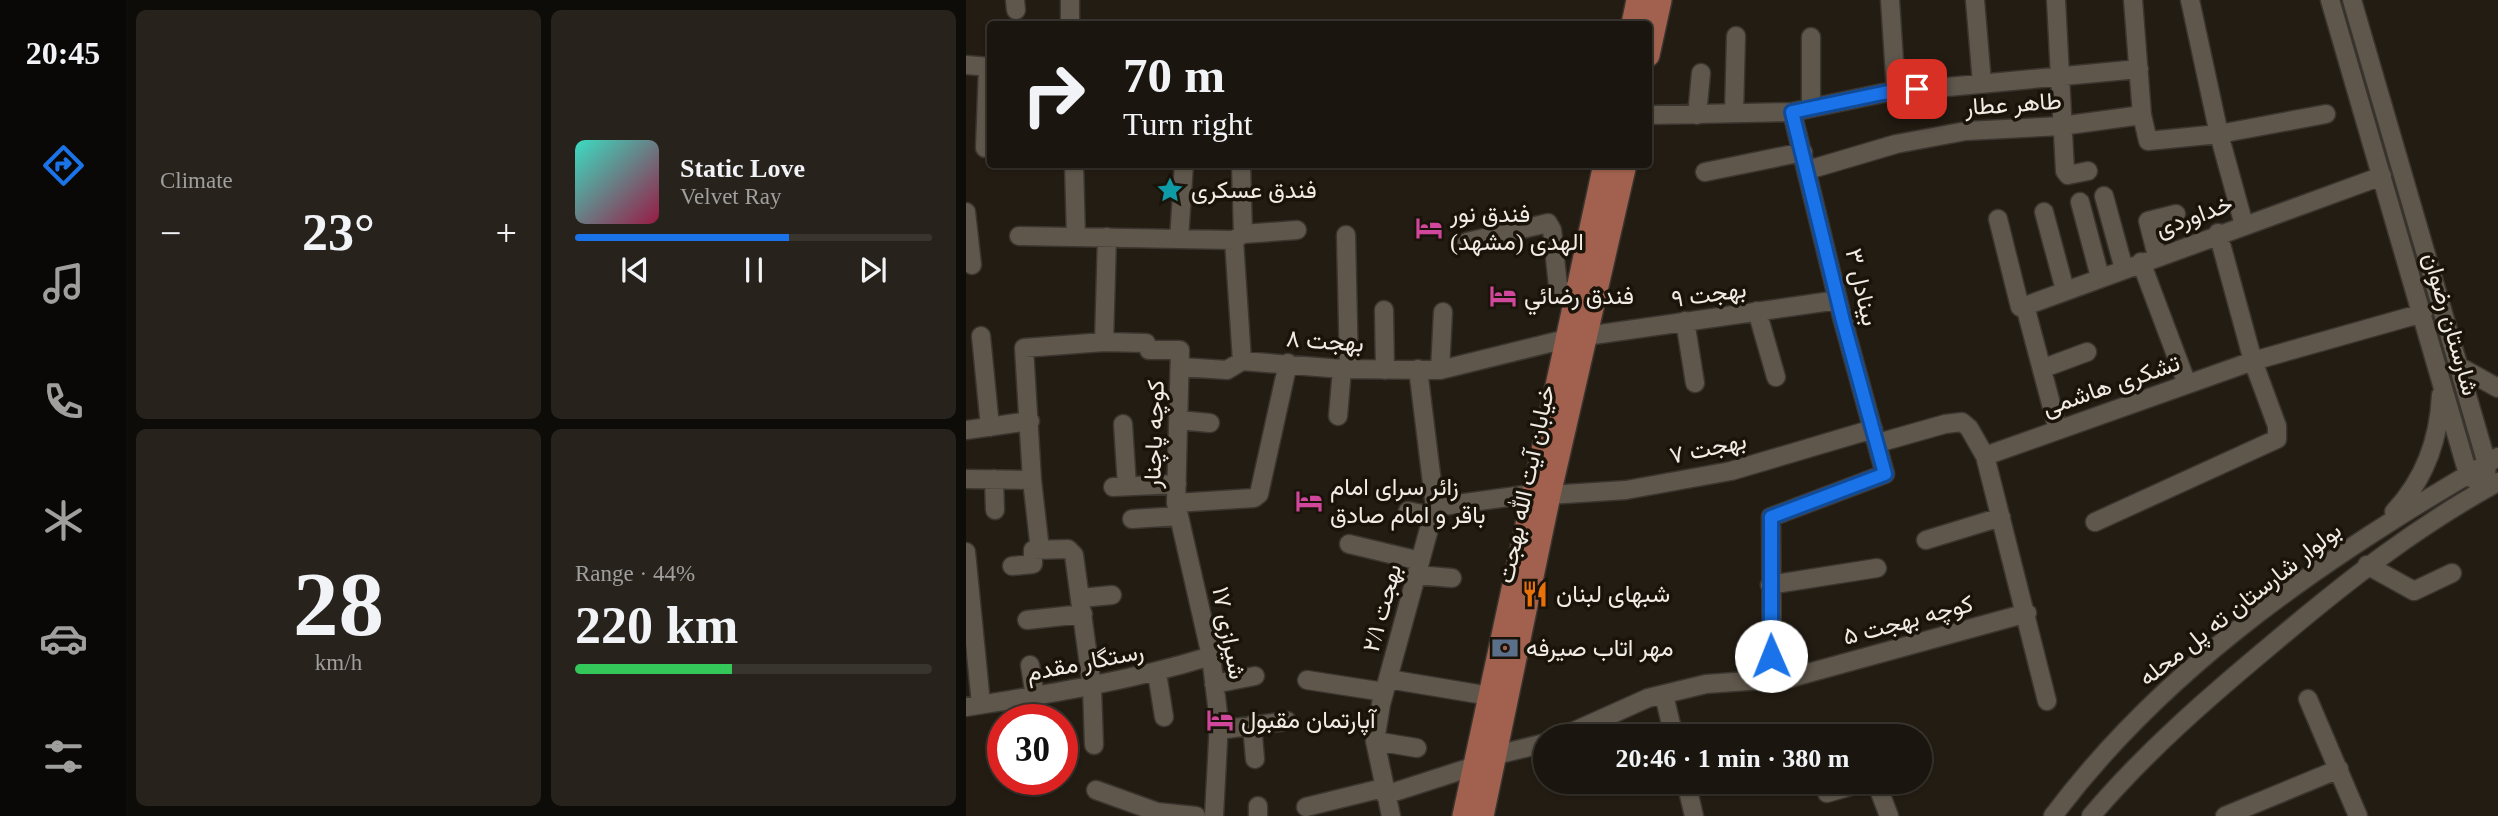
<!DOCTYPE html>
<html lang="en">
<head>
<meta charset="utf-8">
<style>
  :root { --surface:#1a150e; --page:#27221c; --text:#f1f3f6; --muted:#9f9f9e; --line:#38342e; --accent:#1a73e8 }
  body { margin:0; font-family:"Times New Roman",Vazirmatn,serif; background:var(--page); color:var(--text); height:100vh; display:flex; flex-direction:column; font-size:26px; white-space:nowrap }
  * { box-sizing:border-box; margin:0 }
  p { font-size:23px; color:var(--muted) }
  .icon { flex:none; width:38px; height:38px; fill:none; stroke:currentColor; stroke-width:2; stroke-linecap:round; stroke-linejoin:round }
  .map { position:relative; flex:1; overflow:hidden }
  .panel { display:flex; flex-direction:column; gap:10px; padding:10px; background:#0e0c08; width:840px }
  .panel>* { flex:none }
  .banner { position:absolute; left:21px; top:21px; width:665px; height:147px; border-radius:7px; box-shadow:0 2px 5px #0004,0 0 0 2px var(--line); background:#1a150e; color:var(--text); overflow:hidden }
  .speed { position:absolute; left:21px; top:704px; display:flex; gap:14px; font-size:35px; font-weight:700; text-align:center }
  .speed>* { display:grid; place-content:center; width:91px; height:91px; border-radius:50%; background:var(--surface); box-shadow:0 2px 5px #0004,0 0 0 2px var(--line); line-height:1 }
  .speed .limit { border:10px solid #d22; background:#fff; color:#111 }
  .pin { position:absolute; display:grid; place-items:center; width:60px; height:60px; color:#fff; margin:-30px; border-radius:14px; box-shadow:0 4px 10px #0006 }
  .me { position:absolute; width:77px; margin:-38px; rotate:359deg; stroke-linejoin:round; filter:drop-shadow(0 0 5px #0008) }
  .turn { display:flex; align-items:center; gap:24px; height:147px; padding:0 21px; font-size:32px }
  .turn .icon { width:91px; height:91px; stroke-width:2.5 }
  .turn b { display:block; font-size:49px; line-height:60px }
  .big { font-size:52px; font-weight:700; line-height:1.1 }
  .panel .card { flex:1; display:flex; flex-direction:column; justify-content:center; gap:10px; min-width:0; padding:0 24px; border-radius:10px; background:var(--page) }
  .panel .dial { align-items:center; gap:0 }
  .dial b { font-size:91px; line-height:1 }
  .song { display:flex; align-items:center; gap:21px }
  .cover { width:84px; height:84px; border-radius:10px; background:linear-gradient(135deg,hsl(170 70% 55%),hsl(340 70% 35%)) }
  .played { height:7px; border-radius:4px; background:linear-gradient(90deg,var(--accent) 60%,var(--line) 60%) }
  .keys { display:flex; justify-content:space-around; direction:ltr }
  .heat { display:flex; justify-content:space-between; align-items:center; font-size:38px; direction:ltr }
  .charge { height:10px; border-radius:5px; background:linear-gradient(90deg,#34c759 44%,var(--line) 0) }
  .panel .tiles { flex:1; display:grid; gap:10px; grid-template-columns:repeat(2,1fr) }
  .trip { position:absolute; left:567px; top:724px; width:399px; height:70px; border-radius:35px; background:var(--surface); box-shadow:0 2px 5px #0004,0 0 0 2px var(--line); font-weight:700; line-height:70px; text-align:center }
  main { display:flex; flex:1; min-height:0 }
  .menu { display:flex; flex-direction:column; width:126px; justify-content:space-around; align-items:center; background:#0a0806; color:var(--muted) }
  .menu .icon { width:49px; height:49px }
  .menu .current { color:var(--accent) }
  .menu b { font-size:32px; color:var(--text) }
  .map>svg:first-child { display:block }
</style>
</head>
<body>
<main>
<nav class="menu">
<b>20:45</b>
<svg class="icon current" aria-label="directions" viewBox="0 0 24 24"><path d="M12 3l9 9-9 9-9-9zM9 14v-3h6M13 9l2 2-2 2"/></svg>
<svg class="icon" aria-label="music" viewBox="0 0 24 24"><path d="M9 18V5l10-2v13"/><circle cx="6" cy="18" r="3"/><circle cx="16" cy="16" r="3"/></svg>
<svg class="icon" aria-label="phone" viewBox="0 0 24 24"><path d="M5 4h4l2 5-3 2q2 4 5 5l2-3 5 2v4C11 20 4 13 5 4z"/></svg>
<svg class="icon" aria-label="climate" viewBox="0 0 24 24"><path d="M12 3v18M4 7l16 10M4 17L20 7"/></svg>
<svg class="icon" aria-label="car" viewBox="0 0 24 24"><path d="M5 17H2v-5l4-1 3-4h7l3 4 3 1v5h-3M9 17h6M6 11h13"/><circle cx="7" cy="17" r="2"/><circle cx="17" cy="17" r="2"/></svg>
<svg class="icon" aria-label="filters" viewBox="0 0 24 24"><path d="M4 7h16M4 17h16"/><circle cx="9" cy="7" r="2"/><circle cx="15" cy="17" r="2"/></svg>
</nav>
<section class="panel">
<div class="tiles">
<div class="card"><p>Climate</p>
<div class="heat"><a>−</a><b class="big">23°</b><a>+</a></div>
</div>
<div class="card">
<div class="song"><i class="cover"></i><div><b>Static Love</b><p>Velvet Ray</p></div></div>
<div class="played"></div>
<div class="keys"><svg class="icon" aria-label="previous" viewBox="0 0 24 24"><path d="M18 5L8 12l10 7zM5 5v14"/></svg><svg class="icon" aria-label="pause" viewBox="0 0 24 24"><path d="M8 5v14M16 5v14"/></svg><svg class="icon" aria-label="next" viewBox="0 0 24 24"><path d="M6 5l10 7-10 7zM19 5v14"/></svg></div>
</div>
<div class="card dial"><b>28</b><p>km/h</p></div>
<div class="card"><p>Range · 44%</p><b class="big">220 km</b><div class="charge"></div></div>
</div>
</section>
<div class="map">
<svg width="1532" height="816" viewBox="0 0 1532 816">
  <rect width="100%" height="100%" fill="#231c13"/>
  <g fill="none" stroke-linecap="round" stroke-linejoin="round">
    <g stroke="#3a352f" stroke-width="21">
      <path id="minor" d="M49,0l1,10
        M104,0v24
        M924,0l6,91
        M1009,0l7,83
        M1090,0l9,171 3,4 20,-4
        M1167,0l9,115 6,26 71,-7 107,-20
        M1224,0l29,134 25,91
        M1364,0l138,474 8,7
        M1386,0l135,464 -1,11
        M0,65l24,2
        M845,108v-71
        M768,113l2,-77
        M682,115l144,-3 91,-19 256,-24
        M731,115l4,-42
        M19,148l3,-81
        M108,164l2,73
        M275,164l2,70
        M842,170l88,-26 70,-13 95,-5 81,-11
        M739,172l98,-20
        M1138,196l20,73
        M1114,202l20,75
        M0,212l6,53
        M1078,212l21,78
        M1032,219l22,88
        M380,235l3,134
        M53,236l215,4 9,-6 54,-4
        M213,239l5,-75
        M268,240l8,121
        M501,242l81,-19 4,7 6,56 9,8 11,1
        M1191,256l-9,-35 28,-7
        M1175,262l46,122
        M418,310l1,60
        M791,311l19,66
        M719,321l10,62
        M15,336l9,91
        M620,336l252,-36
        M138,342l3,-105
        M215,367l46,3 15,-9 100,8 98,1 126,-31
        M1494,367l38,21
        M1078,368l43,-16
        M474,370l3,-58
        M372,416l4,-47
        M213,420l31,3
        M157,424l4,62
        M0,430l64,-9
        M1092,430l-33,-124 357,-130
        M912,443l67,-19 17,-2 7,6 16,28 62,245
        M1019,456l268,-95 170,-48
        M0,479l66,1
        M28,479l1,31
        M147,487l64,-3
        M583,495l77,-5 105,-19 142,-42
        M210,503l78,-5 5,-4 29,-131
        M469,507l96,-13
        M442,511l24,5
        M1428,512c31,-33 45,-73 47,-117
        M166,519l47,-3
        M1129,522l182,-83v-13l-24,-65 -35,-128
        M960,540l75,-23
        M383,544l71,17
        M74,550l-8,-70 -8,-132 80,-6 42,1 3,7h31l-4,153 35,153 8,66 -5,94
        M0,552l15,152
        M1401,565l47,26 38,-18
        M46,566l21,-2v-14l35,-1 6,6 18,132 2,58
        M451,575l35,3
        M804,585l107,-17
        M115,598l31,-3
        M61,620l56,-6
        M64,665l5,32
        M191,673l7,44
        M422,679l102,17
        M806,679l-1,-162 114,-43 -42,-153 -51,-209
        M341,680l77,12
        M248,684l41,-8
        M698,695l10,42
        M1342,699l50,117
        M48,701l2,18
        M0,707c83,-13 164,-26 245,-51
        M286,725l3,34
        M253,730l68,-9
        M595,737l87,-39 58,-14 84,-6 237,-65
        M409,741l42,7
        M530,755l49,-12
        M720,782l8,34
        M910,782l13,34
        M130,790l61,22 39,4
        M861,793l38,-11
        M419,795l90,-29
        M292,806v10
        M340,807l77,-19
        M425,816l-16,-75 6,-37 54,-197 -17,-138
        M1087,816c115,-154 280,-264 445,-359
        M1125,816c56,-66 120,-121 186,-176 70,-59 140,-114 221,-158
        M1259,816l114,-47"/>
    </g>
    <g stroke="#3a352f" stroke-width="26">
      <path id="major" d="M667,24l5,-24
        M682,55l12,-55
        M498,816l141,-652
        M516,816l67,-321 76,-331"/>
    </g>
    <use href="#minor" stroke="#5f574c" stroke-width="18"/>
    <use href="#major" stroke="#a2614e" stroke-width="23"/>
  </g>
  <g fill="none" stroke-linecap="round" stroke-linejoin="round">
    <g stroke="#114b97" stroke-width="18">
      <path id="route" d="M805,656v-139l114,-43 -42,-153 -51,-209 91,-19 34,-4"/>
    </g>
    <use href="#route" stroke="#1a73e8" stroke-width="12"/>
  </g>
  <defs>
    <g id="sight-bare" transform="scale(2.1)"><path d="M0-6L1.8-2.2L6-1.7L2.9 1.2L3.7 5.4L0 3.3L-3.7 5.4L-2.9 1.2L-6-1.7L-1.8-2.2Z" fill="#0f9aa8" stroke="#1a130a" stroke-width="2.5" paint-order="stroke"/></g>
    <g id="hotel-bare" transform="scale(2.1)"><path d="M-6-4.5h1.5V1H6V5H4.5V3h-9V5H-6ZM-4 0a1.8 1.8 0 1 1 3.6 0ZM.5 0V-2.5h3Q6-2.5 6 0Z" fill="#d1479c" stroke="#1a130a" stroke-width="2.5" paint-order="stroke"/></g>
    <g id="restaurant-bare" transform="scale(2.1)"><path d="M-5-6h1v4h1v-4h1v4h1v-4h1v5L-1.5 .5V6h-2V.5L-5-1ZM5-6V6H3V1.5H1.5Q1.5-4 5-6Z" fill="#e8710a" stroke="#1a130a" stroke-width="2.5" paint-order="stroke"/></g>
    <g id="bank-bare" transform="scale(2.1)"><path d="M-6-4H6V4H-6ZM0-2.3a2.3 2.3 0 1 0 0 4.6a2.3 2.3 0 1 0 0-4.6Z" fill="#5c6f8a" stroke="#1a130a" stroke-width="2.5" paint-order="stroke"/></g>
  </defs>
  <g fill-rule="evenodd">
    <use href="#sight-bare" x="204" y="190"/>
    <use href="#hotel-bare" x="463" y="228"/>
    <use href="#hotel-bare" x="537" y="296"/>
    <use href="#hotel-bare" x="343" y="501"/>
    <use href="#restaurant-bare" x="569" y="594"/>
    <use href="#bank-bare" x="539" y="648"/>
    <use href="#hotel-bare" x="254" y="720"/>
  </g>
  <g text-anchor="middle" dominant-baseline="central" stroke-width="7" stroke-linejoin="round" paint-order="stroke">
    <g font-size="24" fill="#f0ebe5" stroke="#1a130a">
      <text transform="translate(1047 104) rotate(-4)">طاهر عطار</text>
      <text transform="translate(1228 216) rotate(-20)">خداوردی</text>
      <text transform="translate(896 287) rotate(77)">بینادل ۳</text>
      <text transform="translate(743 294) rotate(-8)">بهجت ۹</text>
      <text transform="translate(1485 324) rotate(74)">شارستان رضوان</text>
      <text transform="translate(359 341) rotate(4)">بهجت ۸</text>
      <text transform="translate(1145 385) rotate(-19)">تشکری هاشمی</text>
      <text transform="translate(188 434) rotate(-88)">کوچه پاچنار</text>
      <text transform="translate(742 448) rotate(-12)">بهجت ۷</text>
      <text transform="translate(560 484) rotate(-78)">خیابان آیت الله بهجت</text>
      <text transform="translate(1274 604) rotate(-38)">بولوار شارستان ته پل محله</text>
      <text transform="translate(416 608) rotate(-75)">بهجت ۲/۱</text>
      <text transform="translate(942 620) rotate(-15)">کوچه بهجت ۵</text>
      <text transform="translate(263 633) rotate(79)">شیرازی ۱۷</text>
      <text transform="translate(119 662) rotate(-11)">رستگار مقدم</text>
    </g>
    <g font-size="24" fill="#f0ebe5" stroke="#1a130a" text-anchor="start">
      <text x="225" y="190">فندق عسکری</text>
      <text x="484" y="214">فندق نور<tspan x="484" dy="28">الهدى (مشهد)</tspan></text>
      <text x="558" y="296">فندق رضائي</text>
      <text x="364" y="487">زائر سرای امام<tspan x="364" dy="28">باقر و امام صادق</tspan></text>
      <text x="590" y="594">شبهای لبنان</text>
      <text x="560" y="648">مهر اتاب صيرفه</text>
      <text x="275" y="720">آپارتمان مقبول</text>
    </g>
  </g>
</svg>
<div class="speed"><div class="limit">30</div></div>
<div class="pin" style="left:951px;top:89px;background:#d93025"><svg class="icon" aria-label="arrive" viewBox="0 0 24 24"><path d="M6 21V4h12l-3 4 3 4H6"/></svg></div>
<svg class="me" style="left:805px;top:656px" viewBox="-20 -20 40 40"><circle r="19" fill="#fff"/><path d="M0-13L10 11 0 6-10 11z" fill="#1a73e8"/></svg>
<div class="trip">20:46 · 1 min · 380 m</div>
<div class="banner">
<div class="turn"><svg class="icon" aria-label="right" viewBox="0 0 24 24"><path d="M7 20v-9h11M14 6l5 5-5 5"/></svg><div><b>70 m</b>Turn right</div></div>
</div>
</div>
</main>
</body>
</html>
